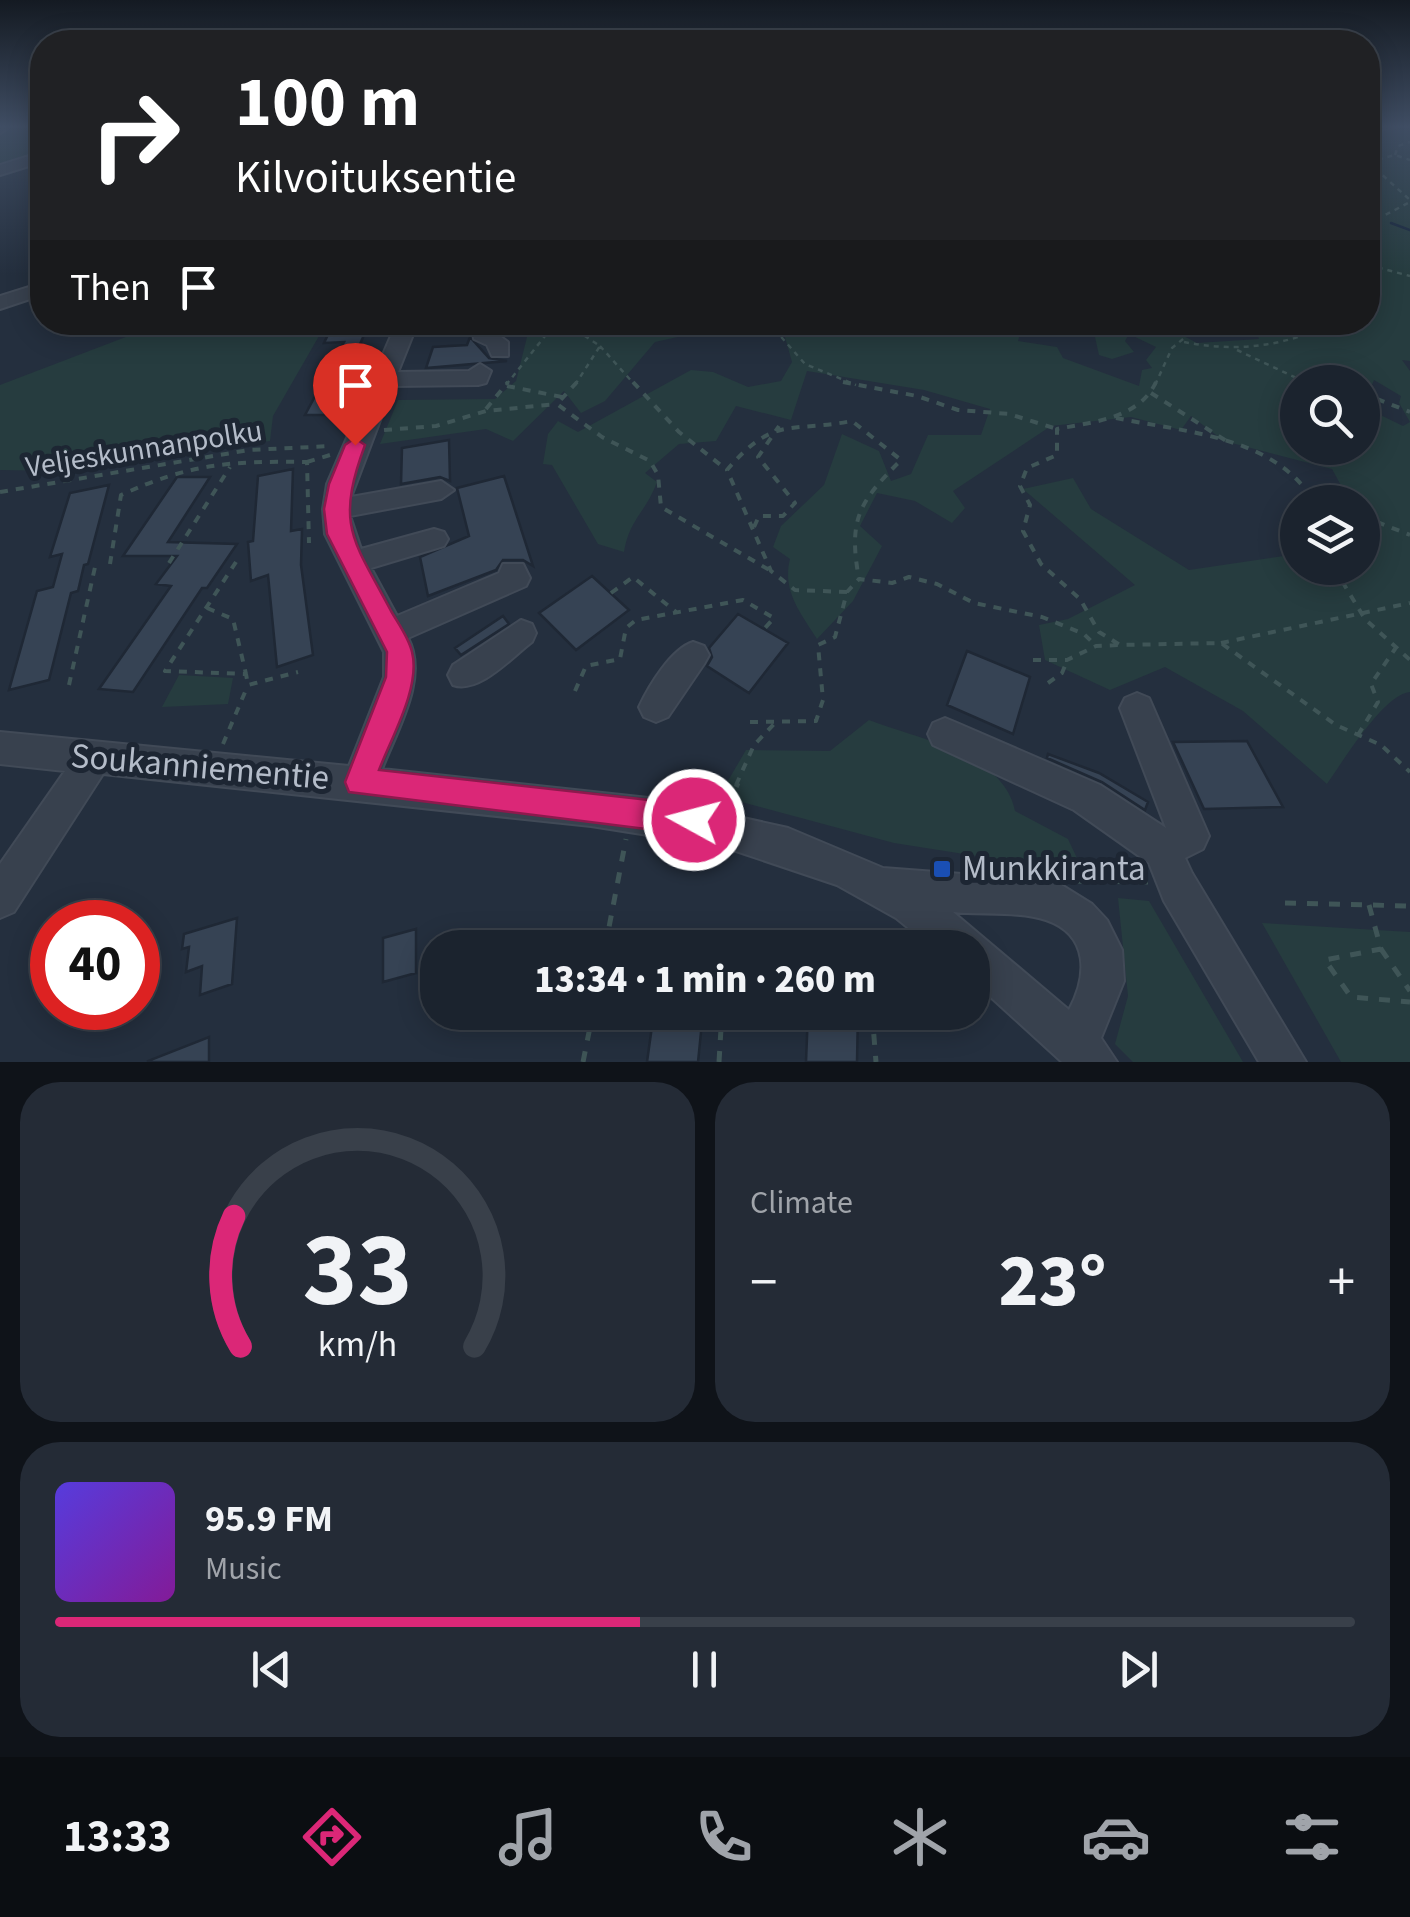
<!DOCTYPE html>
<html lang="en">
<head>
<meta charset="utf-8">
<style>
  :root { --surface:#1b232e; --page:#242b36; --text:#f1f3f6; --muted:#a0a4aa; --line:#39404a; --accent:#db2777 }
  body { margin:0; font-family:"Source Sans 3",sans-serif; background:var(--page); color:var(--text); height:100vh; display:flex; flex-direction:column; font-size:38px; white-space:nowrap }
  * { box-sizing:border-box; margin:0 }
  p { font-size:32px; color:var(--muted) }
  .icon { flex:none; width:55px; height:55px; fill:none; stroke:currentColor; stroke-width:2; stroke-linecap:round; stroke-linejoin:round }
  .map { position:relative; height:1062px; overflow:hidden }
  .panel { display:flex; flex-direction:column; gap:20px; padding:20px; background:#0f1319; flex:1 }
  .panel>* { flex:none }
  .hud { position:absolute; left:30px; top:30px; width:1350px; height:305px; border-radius:40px; box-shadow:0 5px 25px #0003,0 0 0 2px var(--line); background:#202124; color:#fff; overflow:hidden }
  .controls { position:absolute; left:1280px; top:365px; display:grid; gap:20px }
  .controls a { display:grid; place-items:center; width:100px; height:100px; border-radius:50%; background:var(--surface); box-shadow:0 5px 25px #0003,0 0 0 2px var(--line); font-size:50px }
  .speed { position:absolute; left:30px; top:900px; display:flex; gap:20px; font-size:50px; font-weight:700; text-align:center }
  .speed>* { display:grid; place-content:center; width:130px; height:130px; border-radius:50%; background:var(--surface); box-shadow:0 5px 25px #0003,0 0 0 2px var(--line); line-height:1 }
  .speed .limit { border:15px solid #d22; background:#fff; color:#111 }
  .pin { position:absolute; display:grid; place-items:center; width:85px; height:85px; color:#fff; margin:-102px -42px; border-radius:50% 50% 50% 0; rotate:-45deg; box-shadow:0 0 10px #0007 }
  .pin .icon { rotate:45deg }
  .me { position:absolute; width:110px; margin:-55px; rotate:277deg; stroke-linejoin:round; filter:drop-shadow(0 0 8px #0008) }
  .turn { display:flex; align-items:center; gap:35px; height:210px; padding:0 40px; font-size:45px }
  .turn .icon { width:130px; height:130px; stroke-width:2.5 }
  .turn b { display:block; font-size:70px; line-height:85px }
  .then { display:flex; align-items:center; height:95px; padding:0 40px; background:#0003; gap:20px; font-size:38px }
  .big { font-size:75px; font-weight:800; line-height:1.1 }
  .panel .tile { flex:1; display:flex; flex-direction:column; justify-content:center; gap:15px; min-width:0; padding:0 35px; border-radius:40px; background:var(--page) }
  .panel .dial { align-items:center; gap:0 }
  .dial svg { height:260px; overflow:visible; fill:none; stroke:var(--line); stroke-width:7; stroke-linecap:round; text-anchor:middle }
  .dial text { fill:var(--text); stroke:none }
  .song { display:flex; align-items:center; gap:30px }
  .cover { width:120px; height:120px; border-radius:15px; background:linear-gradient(135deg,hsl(250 70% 55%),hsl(290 70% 35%)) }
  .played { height:10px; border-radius:5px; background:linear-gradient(90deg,var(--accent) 45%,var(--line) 45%) }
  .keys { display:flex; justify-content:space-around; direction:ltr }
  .heat { display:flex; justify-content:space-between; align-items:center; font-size:55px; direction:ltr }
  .panel .tiles { flex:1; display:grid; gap:20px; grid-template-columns:1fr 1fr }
  .tile:last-child { grid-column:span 2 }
  .trip { position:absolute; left:420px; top:930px; width:570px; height:100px; border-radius:40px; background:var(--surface); box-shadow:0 5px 25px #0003,0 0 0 2px var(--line); font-weight:800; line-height:100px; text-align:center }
  .tab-bar { display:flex; height:160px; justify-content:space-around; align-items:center; background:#0b0e12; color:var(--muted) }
  .tab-bar .icon { width:70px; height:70px }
  .tab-bar .current { color:var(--accent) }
  .tab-bar b { font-size:45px; color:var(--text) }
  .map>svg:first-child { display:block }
</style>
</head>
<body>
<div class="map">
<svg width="1410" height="1062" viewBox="0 0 1410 1062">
  <rect width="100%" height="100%" fill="#242f3e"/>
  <path fill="#263c3f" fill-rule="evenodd" d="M0,126h42v26l-42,13z
    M1410,128v233l-8,-1 8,11v321c-26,2 -67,69 -83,92l-84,-73 -78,-44 -55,23 -65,-30 -6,-35 29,-6 67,-34 -112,-96 50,-11 18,31 98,61 108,-16 1,14h64l1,-23 9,-2 -9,-18 -1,-23h-12l-18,-33 -108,-28 -33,-25 -10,14 -50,-13 -80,9 -98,65 12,17 -13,15 -37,-22 -38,-8 -17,33 22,20 -29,55 -36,38c-17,-27 -35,-48 -27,-80l-17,-12 8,-21 43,-41 18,-51 37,17 12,30 20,-7 17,-39h53l9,-26 -66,-19 -117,-19 -16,49 -55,-14 -20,35 -37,3 -34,29 12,9c-12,32 -27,36 -33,70l-26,-8 -46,-79 -9,-1 5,-30 10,-13 20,11 113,-62 22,2 35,15 33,-6 11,-19 -11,-39 188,-1 30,9 11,-8 11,8 -3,10 39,6 6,11 76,28 3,-16 10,-2 -6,-8 10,-13 -27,-13 -4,7 9,11 -22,7 -13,-4 -6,-27 -16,-5h82l38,20 62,-4 -5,-12 6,-4 16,3 4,7 12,3 6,-13 70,-1v-193zM1374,380l27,16 -2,7 11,19 -7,4 -41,-20v42h-64v-66h64l1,22 13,-4 -5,-13z
    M165,322l155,1 -1,13 -46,80 -3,25 -208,30 -62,-1v-85z
    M543,323h198l-86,19 -50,59 -24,12 -17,-22 -51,50 -27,-12 -106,15 18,-44 97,-1 21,-18 12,-48z
    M179,675l54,3 -5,26 -66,3z
    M869,720c48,19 135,33 146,91l53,28 16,34 -190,-30 -175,-47 27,-46 84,1z
    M1118,898l31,3 94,161h-110l-18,-18 13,-48z
    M1262,923l148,9v130h-69z"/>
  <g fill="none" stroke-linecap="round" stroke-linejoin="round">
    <path stroke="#17263c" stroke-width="2.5" d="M1391,223l19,7"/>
  </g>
  <path fill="#364354" stroke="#1f2835" stroke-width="2.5" d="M334,322h29l-6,13h7l-7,16h11l-31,64h-32l39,-73 -20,1z
    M470,337l19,21 18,3 -81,7 7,-21 34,-2z
    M449,440l1,41 -10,-4 -39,7 1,-36z
    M293,469l-2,62 11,-2 -1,36 12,90 -36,12 -9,-92 -17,6 -3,-39 5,-1 5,-65z
    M504,476l29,90 -10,-6h-20l-7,10 -68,26 -8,-39 49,-21 -12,-48z
    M177,477h33l-42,65 69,2 -30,44h-5l-69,104 -34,-3 72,-103 -15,-2 21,-28h-54z
    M109,485l-21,79 -4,1 -6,26 -7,2 -22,87 -40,10 28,-99 16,-4 9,-33 -12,3 20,-64z
    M592,576l37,34 -53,40 -37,-37z
    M738,614l50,29 -39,50 -42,-27 5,-9 -3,-9z
    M503,616l6,8 -48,31 -6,-7z
    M967,651l63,26 -17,57 -66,-29z
    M1247,741l36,66 -79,2 -31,-67z
    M1048,754l51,19 49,29 -3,8 -43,-28 -55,-24z
    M110,903l-4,19h-50l-1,-3z
    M237,918l-5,66 -32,11 2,-29 -16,6 3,-25 -7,2 2,-15z
    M416,929v44l-33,9v-44z
    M654,1012h49l-5,50h-51z
    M808,1012h50l-1,50h-51z
    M209,1037v25h-61v-1z"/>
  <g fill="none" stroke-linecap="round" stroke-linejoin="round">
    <g stroke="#414a57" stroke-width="4">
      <path id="minor" d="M0,126h7v3l-7,4z
        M1368,126h33l-33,6z
        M42,152v10l-42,13v-10z
        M42,283v12l-42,14v-13z
        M397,322h21l-20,50 71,-1 11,-7 11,7 -5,12 -8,2 -85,1 -42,111 90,-16 13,9 -13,9 -91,17 11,33 73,-20 10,3 4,7 -4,7 -73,22 26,48 102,-43 4,-9h20l7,14 -4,8 -118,52c21,40 -11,92 -26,131l276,30 130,29 95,40 172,13 37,23 15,16 15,30 2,31 -23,57 16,24h-55l-90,-82v-32h-39l-37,-30 -59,-33 -113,-38 -133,-21 -488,-52 -89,138 -14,6v-54l65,-93 -65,-7v-32l349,34 35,-89v-25l-59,-118 -2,-25 4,-25zM953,912c28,3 66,-1 93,8 44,15 41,57 23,90z
        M478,322h27l-12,9 15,11v14h-16l-5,-11 -13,-6 -2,-11z
        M521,620l11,4 4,9 -4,9c-21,16 -53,52 -79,43l-5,-10 5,-10z
        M693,642l11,4 5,9 -5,9 -36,53 -12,5 -12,-5 -5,-10c10,-21 32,-58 54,-65z
        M1137,693l12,5 60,138 -6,13 -18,9 7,15 114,189h-47l-95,-161 -15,-38 -75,-53 -141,-65 -5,-11 5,-11 12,-5 12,5 143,62 66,43 -46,-120 5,-10z"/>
    </g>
    <path stroke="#3f5557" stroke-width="2.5" stroke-dasharray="5 5" stroke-linecap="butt" d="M1395,155l3,-9 12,-4
      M1368,162l42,38
      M1368,162l27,-7 15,5
      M1368,224l42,-22
      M1368,265l42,11
      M768,322l37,42 51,21
      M984,322h31
      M1184,342c45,9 86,6 129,-10l-3,-10
      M600,346l35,39
      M1237,350l68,32
      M506,385l43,-54 17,-9
      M575,385l25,-39 -21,-14 -2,-10
      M1155,385l17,-37 32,-26"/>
    <path stroke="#3f5557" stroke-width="4" stroke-dasharray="8 8" stroke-linecap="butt" d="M577,382l-20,22 45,33 48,24 8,14 3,32 110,64
      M633,382l46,50 48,38
      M843,382l74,14 41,14 51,4 48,15
      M1156,382c-17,37 -64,40 -99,47v26l-30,13 -7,18 10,19 -7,26 18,33 39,35 19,33 21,13 101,-2 115,82 45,20 29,27
      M507,386l55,11
      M1151,393l80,51
      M1362,393l48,19
      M486,409l22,-27
      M1116,418c68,14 160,18 198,84
      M384,430l52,-4 50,-15 71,-7
      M307,462l23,-7
      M0,492l249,-42 83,-4
      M1362,516l48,19
      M754,527l5,-11h24l12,-13 -37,-46 21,-31
      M236,562l-71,109 81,3 2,11 50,-13
      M169,563l61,-96
      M110,564l11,-69c70,-32 110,-34 186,-33l2,81
      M1334,568l31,51 45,41
      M847,592l-52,-2 -24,-19 -44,-101c47,-55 62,-37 125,-49l49,39c-42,42 -53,59 -42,119
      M611,593l22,-16 43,35
      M207,608l26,11 13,55
      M1221,643l189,-40
      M1033,660h34l29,-14 24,-1
      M1048,683l14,-10 5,-12
      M69,685l26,-118
      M575,691l11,-25 34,-7 6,-31 10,-8 107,-20 31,18 -10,11
      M750,722l66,-1 7,-21 -5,-55 17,-8 12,-45 12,-13 33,4 17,-6 28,7 37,19 68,14 42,17 12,12
      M1358,735l20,-33 -7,-18 24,-35
      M223,744l25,-59
      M736,785l18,-40 22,-23"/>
    <path stroke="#3f5557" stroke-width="5" stroke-dasharray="11 11" stroke-linecap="butt" d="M727,807l11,-24
      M1072,881l76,1
      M1285,903l125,3
      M1369,905l12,44 -56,11 26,37 59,5
      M605,948l21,-109
      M1381,949l29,42
      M872,1012l4,50
      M583,1062l10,-50
      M719,1062l3,-50"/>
    <use href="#minor" fill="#38414e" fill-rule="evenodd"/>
  </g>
  <linearGradient id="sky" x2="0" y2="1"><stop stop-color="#141a22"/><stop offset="0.46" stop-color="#3f4d63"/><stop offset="1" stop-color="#3f4d63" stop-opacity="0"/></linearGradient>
  <rect width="1410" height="275" fill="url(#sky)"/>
  <path fill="#db2777" stroke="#8e194d" stroke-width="2.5" d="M355,438l10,7c-30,81 -12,94 26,166 7,12 18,27 21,41 9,35 -21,86 -33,118l315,35 11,5 4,10 -4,11 -11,4 -345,-43 -4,-10 41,-105 1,-25 -60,-118 -3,-25 5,-25 16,-39z"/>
  <rect fill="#1a4fb4" stroke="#1d2633" stroke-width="4" x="932" y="859" width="20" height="20" rx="5"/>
  <g text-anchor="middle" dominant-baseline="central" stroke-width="10" stroke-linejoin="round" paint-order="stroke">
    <g font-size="30" fill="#b4bcc9" stroke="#1d2633">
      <text transform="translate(144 449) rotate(-9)">Veljeskunnanpolku</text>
    </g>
    <g font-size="35" fill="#b4bcc9" stroke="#1d2633">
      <text transform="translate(200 767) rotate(5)">Soukanniementie</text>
    </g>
    <g font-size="35" fill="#b4bcc9" stroke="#1d2633" text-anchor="start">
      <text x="962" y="869">Munkkiranta</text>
    </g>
  </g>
</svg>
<div class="controls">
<a><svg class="icon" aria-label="search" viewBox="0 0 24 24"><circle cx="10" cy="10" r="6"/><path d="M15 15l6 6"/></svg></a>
<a><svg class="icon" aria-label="layers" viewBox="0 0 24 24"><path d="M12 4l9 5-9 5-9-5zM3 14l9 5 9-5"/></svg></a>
</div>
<div class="speed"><div class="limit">40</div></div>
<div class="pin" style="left:355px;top:445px;background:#d93025"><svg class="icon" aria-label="arrive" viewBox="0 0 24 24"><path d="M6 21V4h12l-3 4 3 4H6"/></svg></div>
<svg class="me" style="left:694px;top:820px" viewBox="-20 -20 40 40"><circle r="17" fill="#db2777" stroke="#fff" stroke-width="3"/><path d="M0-11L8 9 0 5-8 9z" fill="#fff"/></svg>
<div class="trip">13:34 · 1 min · 260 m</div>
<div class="hud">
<div class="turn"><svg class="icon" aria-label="right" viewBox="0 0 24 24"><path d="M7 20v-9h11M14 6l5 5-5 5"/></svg><div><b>100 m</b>Kilvoituksentie</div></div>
<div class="then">Then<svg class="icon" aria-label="arrive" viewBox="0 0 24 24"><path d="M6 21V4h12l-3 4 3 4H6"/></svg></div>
</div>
</div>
<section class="panel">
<div class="tiles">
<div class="tile dial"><svg viewBox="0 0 100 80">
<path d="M14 69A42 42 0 1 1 86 69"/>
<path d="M14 69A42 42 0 0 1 12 29" stroke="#db2777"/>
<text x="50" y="56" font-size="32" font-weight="700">33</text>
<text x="50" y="72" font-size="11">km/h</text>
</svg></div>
<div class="tile"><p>Climate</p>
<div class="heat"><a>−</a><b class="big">23°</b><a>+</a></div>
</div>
<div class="tile">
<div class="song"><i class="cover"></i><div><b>95.9 FM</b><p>Music</p></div></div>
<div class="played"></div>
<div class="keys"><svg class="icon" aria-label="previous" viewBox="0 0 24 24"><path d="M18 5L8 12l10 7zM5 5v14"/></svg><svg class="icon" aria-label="pause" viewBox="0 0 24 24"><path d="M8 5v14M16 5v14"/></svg><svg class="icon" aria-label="next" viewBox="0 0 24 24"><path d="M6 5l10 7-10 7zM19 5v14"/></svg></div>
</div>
</div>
</section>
<nav class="tab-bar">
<b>13:33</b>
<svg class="icon current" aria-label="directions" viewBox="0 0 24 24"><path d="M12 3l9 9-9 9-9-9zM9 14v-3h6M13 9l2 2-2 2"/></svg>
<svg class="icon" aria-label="music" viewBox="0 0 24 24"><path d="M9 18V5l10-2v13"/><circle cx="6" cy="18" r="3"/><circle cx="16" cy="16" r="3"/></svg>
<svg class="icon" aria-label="phone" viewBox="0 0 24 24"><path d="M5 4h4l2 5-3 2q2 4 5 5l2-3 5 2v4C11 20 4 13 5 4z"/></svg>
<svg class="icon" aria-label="climate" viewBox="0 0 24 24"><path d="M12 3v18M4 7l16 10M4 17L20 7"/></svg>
<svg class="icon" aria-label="car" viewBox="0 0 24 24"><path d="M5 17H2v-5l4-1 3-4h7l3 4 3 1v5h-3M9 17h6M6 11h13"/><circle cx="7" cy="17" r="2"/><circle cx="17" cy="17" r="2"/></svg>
<svg class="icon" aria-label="filters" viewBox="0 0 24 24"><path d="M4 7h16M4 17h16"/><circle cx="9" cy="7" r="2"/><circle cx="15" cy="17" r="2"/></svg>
</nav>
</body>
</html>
